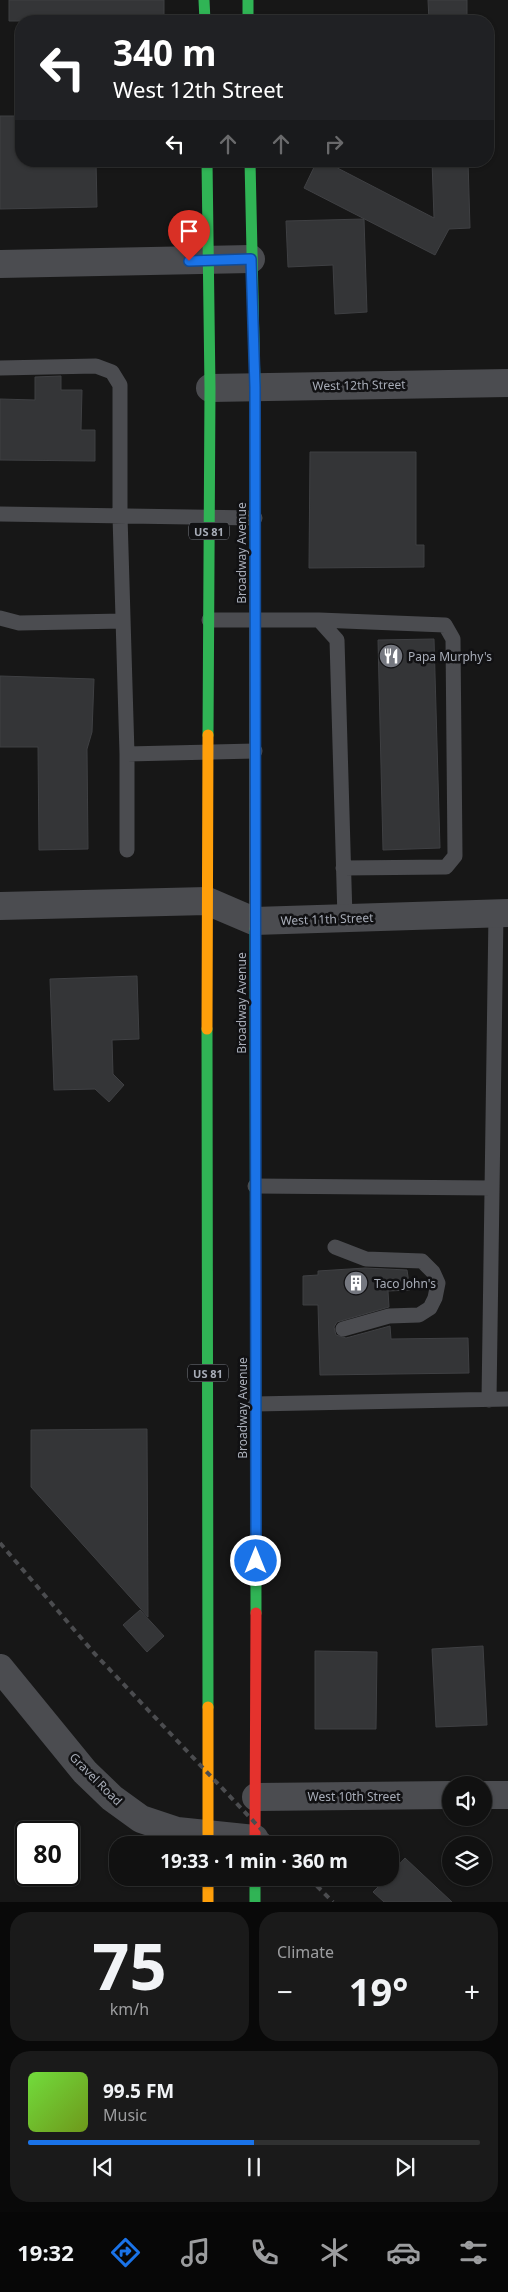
<!DOCTYPE html>
<html lang="en">
<head>
<meta charset="utf-8">
<style>
  :root { --surface:#111; --page:#1a1a1a; --text:#f1f3f6; --muted:#9c9d9f; --line:#303131; --accent:#1a73e8 }
  body { margin:0; font-family:"Noto Sans",sans-serif; background:var(--page); color:var(--text); height:100vh; display:flex; flex-direction:column; font-size:19px; white-space:nowrap }
  * { box-sizing:border-box; margin:0 }
  p { font-size:16px; color:var(--muted) }
  .icon { flex:none; width:28px; height:28px; fill:none; stroke:currentColor; stroke-width:2; stroke-linecap:round; stroke-linejoin:round }
  .map { position:relative; height:1902px; overflow:hidden }
  .sheet { display:flex; flex-direction:column; gap:10px; padding:10px; background:#090909; flex:1 }
  .sheet>* { flex:none }
  .banner { position:absolute; left:15px; top:15px; width:479px; height:152px; border-radius:20px; box-shadow:0 1px 4px #0004,0 0 0 1px var(--line); background:#202124; color:#fff; overflow:hidden }
  .controls { position:absolute; left:442px; top:1776px; display:grid; gap:10px }
  .controls a { display:grid; place-items:center; width:50px; height:50px; border-radius:50%; background:var(--surface); box-shadow:0 1px 4px #0004,0 0 0 1px var(--line); font-size:25px }
  .speed { position:absolute; left:15px; top:1821px; display:flex; gap:10px; font-size:25px; font-weight:700; text-align:center }
  .speed>* { display:grid; place-content:center; width:65px; height:65px; border-radius:50%; background:var(--surface); box-shadow:0 1px 4px #0004,0 0 0 1px var(--line); line-height:1 }
  .speed .limit { border:2px solid #111; border-radius:8px; background:#fff; color:#111 }
  .pin { position:absolute; display:grid; place-items:center; width:42px; height:42px; color:#fff; margin:-51px -21px; border-radius:50% 50% 50% 0; rotate:-45deg; box-shadow:0 0 5px #0007 }
  .pin .icon { rotate:45deg }
  .me { position:absolute; width:55px; margin:-28px; rotate:0deg; stroke-linejoin:round; filter:drop-shadow(0 0 4px #0008) }
  .turn { display:flex; align-items:center; gap:18px; height:105px; padding:0 15px; font-size:22px }
  .turn .icon { width:65px; height:65px; stroke-width:2.5 }
  .turn b { display:block; font-size:35px; line-height:42px }
  .lanes { display:flex; align-items:center; height:48px; padding:0 15px; background:#0003; justify-content:center; gap:25px; direction:ltr }
  .lanes .off { opacity:.35 }
  .big { font-size:38px; font-weight:700; line-height:1.1 }
  .sheet .widget { flex:1; display:flex; flex-direction:column; justify-content:center; gap:8px; min-width:0; padding:0 18px; border-radius:20px; background:var(--page) }
  .sheet .dial { align-items:center; gap:0 }
  .dial b { font-size:65px; line-height:1 }
  .song { display:flex; align-items:center; gap:15px }
  .cover { width:60px; height:60px; border-radius:8px; background:linear-gradient(135deg,hsl(100 70% 55%),hsl(80 70% 35%)) }
  .played { height:5px; border-radius:2px; background:linear-gradient(90deg,var(--accent) 50%,var(--line) 50%) }
  .keys { display:flex; justify-content:space-around; direction:ltr }
  .heat { display:flex; justify-content:space-between; align-items:center; font-size:28px; direction:ltr }
  .sheet .tiles { flex:1; display:grid; gap:10px; grid-template-columns:1fr 1fr }
  .widget:last-child { grid-column:span 2 }
  .trip { position:absolute; left:109px; top:1836px; width:290px; height:50px; border-radius:20px; background:var(--surface); box-shadow:0 1px 4px #0004,0 0 0 1px var(--line); font-weight:700; line-height:50px; text-align:center }
  .tab-bar { display:flex; height:80px; justify-content:space-around; align-items:center; background:#070707; color:var(--muted) }
  .tab-bar .icon { width:35px; height:35px }
  .tab-bar .current { color:var(--accent) }
  .tab-bar b { font-size:22px; color:var(--text) }
  .map>svg:first-child { display:block }
</style>
</head>
<body>
<div class="map">
<svg width="508" height="1902" viewBox="0 0 508 1902">
  <rect width="100%" height="100%" fill="#171717"/>
  <path fill="#343537" stroke="#3f4043" d="M9,0h155v21h-155z
    M428,0h39v21h-38z
    M0,116h21v45h75l1,46 -97,2z
    M317,161h7l110,57 -2,-57h36l2,67 -21,1 -14,26 -131,-67z
    M364,219l3,93 -32,2 -2,-49 -45,2 -2,-46z
    M61,376v14h21l-1,40h14v31l-95,-1v-61l35,1v-23z
    M310,452h106v93h8v22l-115,1z
    M434,639l6,209 -57,2 -5,-210z
    M0,676l94,3 -2,53 -5,17 1,100 -49,1 -1,-103h-38z
    M137,976l2,63 -27,1 1,34 11,11 -15,17 -14,-13 -41,1 -4,-111z
    M365,1268l42,2 3,20 -22,1 1,16 -52,15 -3,5 2,8 10,3 44,-12 1,13 77,-1 1,35 -149,2 -2,-70h-15v-29l15,-1v-4z
    M147,1429l1,188 -117,-130v-57z
    M140,1610l24,26 -17,16 -24,-27z
    M483,1646l4,79 -51,2 -4,-78z
    M315,1651l62,1 -1,77h-61z
    M405,1858l47,44h-68l-11,-10 14,-14h3v-4z"/>
  <g fill="none" stroke-linecap="round" stroke-linejoin="round">
    <path stroke="#4b4c50" stroke-width="15" d="M0,368l96,-2 16,6 8,13v131l7,238 128,-3
      M0,514l255,4
      M0,618l19,5 104,-2
      M209,620h110l18,20 8,278
      M319,620l126,5 8,14 2,217 -9,11 -103,1
      M127,754v96
      M255,1186l237,2
      M335,1247l31,12 56,2 11,11 5,11 -3,15 -5,10 -11,7 -30,1 -46,13
      M489,1400l7,-487
      M255,1404l253,-5"/>
    <path stroke="#4b4c50" stroke-width="28" d="M0,264l251,-5
      M210,388l298,-5
      M0,906l207,-5 47,20 254,-8
      M0,1668l85,104 27,26 29,21 36,12 78,8
      M484,1795h24
      M256,1797l195,-2"/>
    <path stroke="#30b455" stroke-width="11" d="M204,0l1,21
      M248,0v21
      M207,161l3,227 -2,347
      M250,161l5,226v200
      M255,929l1,684
      M207,1029l1,678
      M255,1878v24"/>
    <path stroke="#ff9f0a" stroke-width="11" d="M255,587v342
      M207,1029l1,-294
      M208,1707v138
      M208,1878v24"/>
    <path stroke="#e5322d" stroke-width="11" d="M255,1845l1,-232"/>
    <path stroke="#4b4c4f" stroke-width="4" stroke-dasharray="6 5" stroke-linecap="butt" d="M0,1543l94,110 182,192
      M309,1878l24,24"/>
  </g>
  <g fill="none" stroke-linecap="round" stroke-linejoin="round">
    <g stroke="#114b97" stroke-width="12">
      <path id="route" d="M189,261l62,-2 4,128 1,1174"/>
    </g>
    <use href="#route" stroke="#1a73e8" stroke-width="9"/>
  </g>
  <defs>
    <g id="restaurant-disc" transform="scale(1.25)"><circle r="9.5" fill="#757880" stroke="#111113"/><path d="M-5-6h1v4h1v-4h1v4h1v-4h1v5L-1.5 .5V6h-2V.5L-5-1ZM5-6V6H3V1.5H1.5Q1.5-4 5-6Z" fill="#fff"/></g>
    <g id="building-disc" transform="scale(1.25)"><circle r="9.5" fill="#757880" stroke="#111113"/><path d="M-4-6H4V6H1V3H-1V6H-4ZM-2.5-4.3h1.7v1.8h-1.7ZM.8-4.3h1.7v1.8H.8ZM-2.5-1h1.7V.8h-1.7ZM.8-1h1.7V.8H.8Z" fill="#fff"/></g>
  </defs>
  <g fill-rule="evenodd">
    <use href="#restaurant-disc" x="391" y="656"/>
    <use href="#building-disc" x="356" y="1283"/>
  </g>
  <g text-anchor="middle" dominant-baseline="central" stroke-width="5" stroke-linejoin="round" paint-order="stroke">
    <g fill="#111113" stroke="#7b7e86" stroke-width="1">
      <rect x="189" y="522.5" width="40" height="17" rx="4"/>
      <rect x="188" y="1364.5" width="40" height="17" rx="4"/>
    </g>
    <g font-size="11" font-weight="bold" fill="#a8adb8">
      <text x="209" y="531">US 81</text>
      <text x="208" y="1373">US 81</text>
    </g>
    <g font-size="12" fill="#a8adb8" stroke="#111113">
      <text transform="translate(359 385) rotate(-1)">West 12th Street</text>
      <text transform="translate(241 553) rotate(-90)">Broadway Avenue</text>
      <text transform="translate(327 919) rotate(-2)">West 11th Street</text>
      <text transform="translate(241 1003) rotate(-90)">Broadway Avenue</text>
      <text transform="translate(242 1408) rotate(-90)">Broadway Avenue</text>
      <text transform="translate(96 1779) rotate(45)">Gravel Road</text>
      <text x="354" y="1796">West 10th Street</text>
    </g>
    <g font-size="12" fill="#a8adb8" stroke="#111113" text-anchor="start">
      <text x="408" y="656">Papa Murphy's</text>
      <text x="374" y="1283">Taco John's</text>
    </g>
  </g>
</svg>
<div class="controls">
<a><svg class="icon" aria-label="sound" viewBox="0 0 24 24"><path d="M4 9h4l5-4v14l-5-4H4zM17 9q2 3 0 6"/></svg></a>
<a><svg class="icon" aria-label="layers" viewBox="0 0 24 24"><path d="M12 4l9 5-9 5-9-5zM3 14l9 5 9-5"/></svg></a>
</div>
<div class="speed"><div class="limit">80</div></div>
<div class="pin" style="left:189px;top:261px;background:#d93025"><svg class="icon" aria-label="arrive" viewBox="0 0 24 24"><path d="M6 21V4h12l-3 4 3 4H6"/></svg></div>
<svg class="me" style="left:256px;top:1561px" viewBox="-20 -20 40 40"><circle r="17" fill="#1a73e8" stroke="#fff" stroke-width="3"/><path d="M0-11L8 9 0 5-8 9z" fill="#fff"/></svg>
<div class="trip">19:33 · 1 min · 360 m</div>
<div class="banner">
<div class="turn"><svg class="icon" aria-label="left" viewBox="0 0 24 24"><path d="M17 20v-9H6M10 6l-5 5 5 5"/></svg><div><b>340 m</b>West 12th Street</div></div>
<div class="lanes"><svg class="icon" aria-label="left" viewBox="0 0 24 24"><path d="M17 20v-9H6M10 6l-5 5 5 5"/></svg><svg class="icon off" aria-label="ahead" viewBox="0 0 24 24"><path d="M12 20V5M6 11l6-6 6 6"/></svg><svg class="icon off" aria-label="ahead" viewBox="0 0 24 24"><path d="M12 20V5M6 11l6-6 6 6"/></svg><svg class="icon off" aria-label="right" viewBox="0 0 24 24"><path d="M7 20v-9h11M14 6l5 5-5 5"/></svg></div>
</div>
</div>
<section class="sheet">
<div class="tiles">
<div class="widget dial"><b>75</b><p>km/h</p></div>
<div class="widget"><p>Climate</p>
<div class="heat"><a>−</a><b class="big">19°</b><a>+</a></div>
</div>
<div class="widget">
<div class="song"><i class="cover"></i><div><b>99.5 FM</b><p>Music</p></div></div>
<div class="played"></div>
<div class="keys"><svg class="icon" aria-label="previous" viewBox="0 0 24 24"><path d="M18 5L8 12l10 7zM5 5v14"/></svg><svg class="icon" aria-label="pause" viewBox="0 0 24 24"><path d="M8 5v14M16 5v14"/></svg><svg class="icon" aria-label="next" viewBox="0 0 24 24"><path d="M6 5l10 7-10 7zM19 5v14"/></svg></div>
</div>
</div>
</section>
<nav class="tab-bar">
<b>19:32</b>
<svg class="icon current" aria-label="directions" viewBox="0 0 24 24"><path d="M12 3l9 9-9 9-9-9zM9 14v-3h6M13 9l2 2-2 2"/></svg>
<svg class="icon" aria-label="music" viewBox="0 0 24 24"><path d="M9 18V5l10-2v13"/><circle cx="6" cy="18" r="3"/><circle cx="16" cy="16" r="3"/></svg>
<svg class="icon" aria-label="phone" viewBox="0 0 24 24"><path d="M5 4h4l2 5-3 2q2 4 5 5l2-3 5 2v4C11 20 4 13 5 4z"/></svg>
<svg class="icon" aria-label="climate" viewBox="0 0 24 24"><path d="M12 3v18M4 7l16 10M4 17L20 7"/></svg>
<svg class="icon" aria-label="car" viewBox="0 0 24 24"><path d="M5 17H2v-5l4-1 3-4h7l3 4 3 1v5h-3M9 17h6M6 11h13"/><circle cx="7" cy="17" r="2"/><circle cx="17" cy="17" r="2"/></svg>
<svg class="icon" aria-label="filters" viewBox="0 0 24 24"><path d="M4 7h16M4 17h16"/><circle cx="9" cy="7" r="2"/><circle cx="15" cy="17" r="2"/></svg>
</nav>
</body>
</html>
